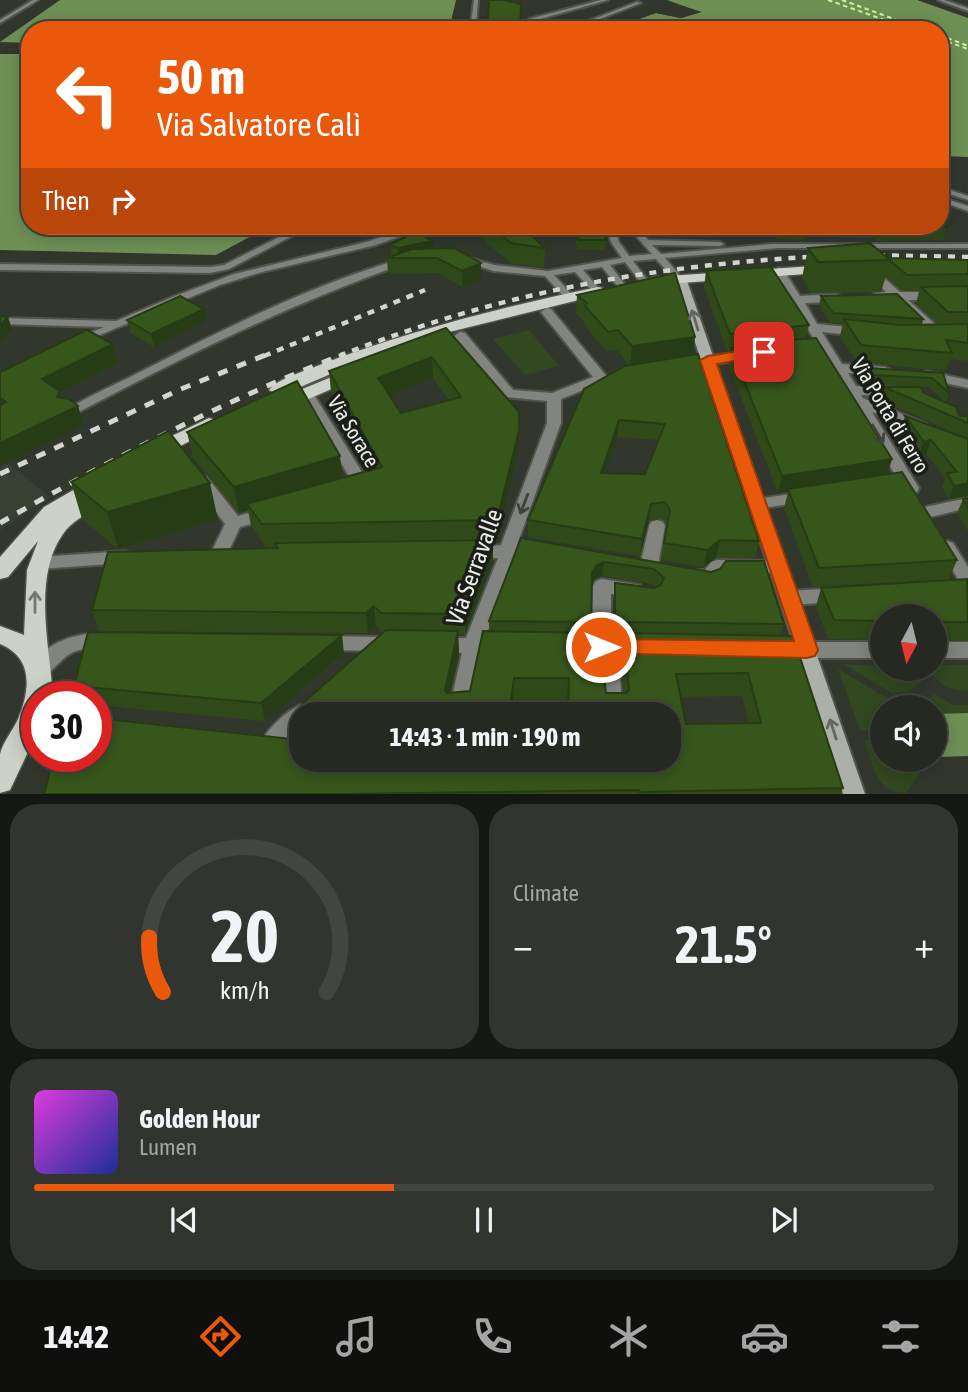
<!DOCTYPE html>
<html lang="en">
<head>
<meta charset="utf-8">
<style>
  :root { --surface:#262922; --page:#32352f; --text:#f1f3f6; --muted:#a4a6a5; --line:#424540; --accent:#ea580c }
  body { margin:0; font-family:"Asap Condensed",sans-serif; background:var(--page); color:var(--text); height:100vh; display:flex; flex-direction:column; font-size:26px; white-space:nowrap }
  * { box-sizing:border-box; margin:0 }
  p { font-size:23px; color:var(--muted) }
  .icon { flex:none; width:38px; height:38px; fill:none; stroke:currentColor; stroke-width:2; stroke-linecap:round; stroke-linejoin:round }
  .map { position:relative; height:794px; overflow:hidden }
  .sheet { display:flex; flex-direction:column; gap:10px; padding:10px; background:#151713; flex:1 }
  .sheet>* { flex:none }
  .hud { position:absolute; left:21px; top:21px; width:928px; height:214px; border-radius:28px; box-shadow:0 4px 18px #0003,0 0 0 2px var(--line); background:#ea580c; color:#fff; overflow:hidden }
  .needle { width:46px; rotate:187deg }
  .fabs { position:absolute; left:870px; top:604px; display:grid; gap:14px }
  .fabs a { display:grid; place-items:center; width:77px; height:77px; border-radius:50%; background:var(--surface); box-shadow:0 4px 18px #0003,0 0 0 2px var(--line); font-size:35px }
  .speed { position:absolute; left:21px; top:681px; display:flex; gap:14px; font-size:35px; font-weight:700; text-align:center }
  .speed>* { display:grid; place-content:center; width:91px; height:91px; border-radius:50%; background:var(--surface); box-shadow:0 4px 18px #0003,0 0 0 2px var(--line); line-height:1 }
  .speed .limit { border:10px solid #d22; background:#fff; color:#111 }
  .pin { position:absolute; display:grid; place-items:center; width:60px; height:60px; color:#fff; margin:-30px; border-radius:14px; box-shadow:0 4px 10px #0006 }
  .me { position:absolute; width:77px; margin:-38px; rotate:90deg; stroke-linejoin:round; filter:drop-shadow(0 0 5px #0008) }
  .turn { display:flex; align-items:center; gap:24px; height:147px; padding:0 21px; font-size:32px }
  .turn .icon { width:91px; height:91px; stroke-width:2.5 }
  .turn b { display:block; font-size:49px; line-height:60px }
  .then { display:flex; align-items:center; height:66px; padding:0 21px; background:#0003; gap:14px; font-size:26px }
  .big { font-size:52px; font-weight:700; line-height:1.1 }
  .sheet .card { flex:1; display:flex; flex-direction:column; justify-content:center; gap:10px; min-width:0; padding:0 24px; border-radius:28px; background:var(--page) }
  .sheet .dial { align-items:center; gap:0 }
  .dial svg { height:182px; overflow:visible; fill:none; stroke:var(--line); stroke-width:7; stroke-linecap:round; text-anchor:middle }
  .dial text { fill:var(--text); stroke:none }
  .song { display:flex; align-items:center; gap:21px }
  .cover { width:84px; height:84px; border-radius:10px; background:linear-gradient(135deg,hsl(300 70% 55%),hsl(230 70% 35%)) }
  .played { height:7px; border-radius:4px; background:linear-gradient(90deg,var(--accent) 40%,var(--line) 40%) }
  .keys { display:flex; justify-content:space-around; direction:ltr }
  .heat { display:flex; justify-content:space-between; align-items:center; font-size:38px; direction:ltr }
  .sheet .tiles { flex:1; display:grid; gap:10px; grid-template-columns:1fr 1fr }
  .card:last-child { grid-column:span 2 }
  .trip { position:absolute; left:289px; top:702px; width:392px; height:70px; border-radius:28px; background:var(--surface); box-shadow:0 4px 18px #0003,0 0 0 2px var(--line); font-weight:700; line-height:70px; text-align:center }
  .tab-bar { display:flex; height:112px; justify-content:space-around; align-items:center; background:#0f100e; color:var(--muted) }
  .tab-bar .icon { width:49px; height:49px }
  .tab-bar .current { color:var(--accent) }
  .tab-bar b { font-size:32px; color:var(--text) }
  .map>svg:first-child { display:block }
</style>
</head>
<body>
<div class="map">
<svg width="968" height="794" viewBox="0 0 968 794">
  <rect width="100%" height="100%" fill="#32372e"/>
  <path fill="#374031" d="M8,463l42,34 -50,33v-63z"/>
  <path fill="#32481f" d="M529,330l30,36 -34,9 -32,-36z
    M843,664l74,5 5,12 -12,10 -18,2z
    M935,665h33v26c-18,-2 -30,-5 -38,-22l4,-1z
    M838,669l50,30v8h-6v23h-22z
    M934,694l19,11h15v9h-33l-1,-7h-28l19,-3z
    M864,740h18v20h29l9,13 -14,20c-30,1 -33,-29 -42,-53z"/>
  <path fill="#6e9055" d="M60,0h396l-7,30h-419v13l-30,-1z
    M667,0h250l51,18v139l-28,-1v-126h-332l48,-17 25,5 19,-6z
    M30,48v178h240l-54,29 -216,-5v-196h22z
    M968,713v43l-29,1 -4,-11v-32z"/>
  <path fill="#32372e" d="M663,0l39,12 -21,6 -25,-5 -51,17 51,-20 25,4 7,-2z"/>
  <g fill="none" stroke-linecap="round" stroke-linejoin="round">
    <path stroke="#c4f6a0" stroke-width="2" stroke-dasharray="4.5 3.5" stroke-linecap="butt" d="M828,0l85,30
      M842,0l82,30
      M940,35l28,11
      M940,39l28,10"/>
    <g stroke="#50544c" stroke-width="4">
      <path id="lane" d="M33,0h5l-38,23v-3z
        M474,0h4l-2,30h-6z
        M601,0h7l-75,21v9h-6l2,-11z
        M938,0h6l24,8v3z
        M637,2l4,1 -69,27h-7z
        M940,187l28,9v4l-28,-9z
        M940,197l28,9v5l-28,-10z
        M301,226h10l-82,43 -19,4 -210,-3v-6l210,3 14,-2z
        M411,226h10l-23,11 -22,8 -114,27 -42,13 -137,57 -3,-1 -2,-2 2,-2 24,-10 -104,-3v-6l116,3 59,-25 59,-22 136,-33z
        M606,226h8l5,16 10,14 23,-2 -16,-18 -3,-10h8l3,9 4,5 72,2 4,2 -4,2 -68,-1 9,9 110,-10h197v4h-190l-113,10 17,20 -4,3 -3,-1 -19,-21 -23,2 16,21 -1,2h-6l-17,-22 -15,3 16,21 -4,3 -3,-1 -17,-21 -19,3 18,21 -4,3 -3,-1 -19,-21 -21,3 20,22 -5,3 -3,-1 -21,-23 -52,-5 -28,-10 4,-3 25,7 54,6 74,-13 -11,-16z
        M401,259l3,1v4c-115,40 -223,94 -331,151l-4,1 -5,-3c14,-13 51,-28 70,-38 86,-44 174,-89 267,-116z"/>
    </g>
    <g stroke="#50544c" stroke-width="4">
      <path id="street" d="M869,267l4,1 27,24h68v8h-60l37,33 1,3 -1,3h-10l-41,-39 -20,-1 -2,-3 2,-3 12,-1 -23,-22z
        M779,268l4,1 17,27 37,-2 6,4 -6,4 -32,1 12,21 43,4 6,4 -6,4 -38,-4 20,32 43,3 7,4 -7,4 -37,-2 8,13 46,2 7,4 -7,4 -41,-1 2,3 64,26 2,3 -7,4 -5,-1 -45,-18 47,76 -2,4h-12l-2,-4 -130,-217z
        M547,308l4,1 57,69 -2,3 -45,18v24l-43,119 -4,24 -29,72 21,3 2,5 -2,5 -25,2 -13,61h-20l14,-61 -30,-3 -2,-5 2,-5 7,-2h27l32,-80 -29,-1 -3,-4 3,-4 32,-4 46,-122v-22l-43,-4 -50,-61 6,-4 5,1 48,57 39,3 41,-16 -52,-65z
        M792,345l7,4 -2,3 -27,4 -7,29 -7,4 -7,-4 7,-27 -58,8 -7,-4 7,-4z
        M926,371l42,9v8l-47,-10 -2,-3z
        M306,389l7,4 57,92c-4,7 -12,8 -19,6l-2,-4 4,-4 -54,-90z
        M201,476l6,1 31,39 29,-8 6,2 2,4 -2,4 -33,9 -15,32 -6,2 -6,-2 -3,-4 15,-31 -32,-43 2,-4z
        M804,492l6,1 2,4 -2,4 -53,8 -6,-1 -2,-4 2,-4 6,-1z
        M968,498v10l-42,10 -6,-2 -2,-4 2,-4z
        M657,520l6,2 2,4 -7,40 -3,4 -6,2 -6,-2 -3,-4 9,-40 2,-4z
        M947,541l6,2 15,24v21l-6,-2 -23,-39 2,-4z
        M125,551l6,2 3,4 -3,4 -6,2 -85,6 -6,-2 -3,-4 3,-4 6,-2z
        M717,560l62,1 6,2 3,4 -3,4 -6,2 -57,-1c-9,13 -17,12 -31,8l-3,-5 3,-5h14l6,-8z
        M602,579l38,6 3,5 -3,5 -6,2 -23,-3v45h28l7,3 2,5 -2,5 -28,3 5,59h-20l-4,-59 -24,-3 -2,-5 2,-5 17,-3 1,-53 3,-5z
        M837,588l6,2 3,5 -3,5 -6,2 -47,3 -6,-2 -3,-5 3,-5 6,-2z
        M104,633l7,2 2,5 -2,5c-15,5 -30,1 -43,10 -12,8 -20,26 -36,21l-3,-6c15,-28 46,-37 75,-37z
        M323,636l64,1 7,2 2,5 -2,5 -7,2 -64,-1 -7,-2 -2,-5 2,-5z
        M796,642h86v16h-86l-7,-3 -2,-5 2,-5z
        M934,642h34v16h-34z
        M301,705l7,3 3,6h-10v13c-11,11 -22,28 -37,22l-3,-6c6,-14 26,-33 40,-38z
        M414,760h44l-6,34h-22l5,-24 -17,-3z
        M606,760h21l4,34h-22z"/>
    </g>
    <g stroke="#50544c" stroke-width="4">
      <path id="secondary" d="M681,277l6,4 178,513h-22l-168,-513z"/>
    </g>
    <g stroke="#50544c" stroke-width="3">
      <path id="primary" d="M828,265l7,4 -2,3 -180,13 -7,-4 7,-4z
        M598,287l5,1v6l-162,40 -80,27 -77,33 -6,1 -9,-5c10,-12 34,-18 48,-24 91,-35 185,-59 281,-79z
        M351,369l8,5 -2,4 -67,29h-12l-3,-4 3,-4z
        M209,418l6,2 3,4 -3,4 -52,27h-14l-2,-4 2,-4z
        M94,478l7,1 3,5 -4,5 6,2 3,5c-8,13 -34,20 -46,38 -29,41 -15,105 -11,151l-3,11h-12v37l-27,57 -10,3c0,-12 0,-27 0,-39 3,-12 13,-24 18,-35 12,-29 16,-61 -18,-75v-18l24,9 3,-65 11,-29 -30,36 -8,2v-22l44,-50z"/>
    </g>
    <use href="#lane" fill="#81847f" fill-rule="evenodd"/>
    <use href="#street" fill="#81847f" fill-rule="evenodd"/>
    <use href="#secondary" fill="#abb0a8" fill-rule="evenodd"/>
    <use href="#primary" fill="#ccd2c8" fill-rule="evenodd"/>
    <path stroke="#d2d6d0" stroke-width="4.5" stroke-dasharray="7 7" stroke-linecap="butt" d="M864,255l104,2
      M264,356l161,-66
      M339,356c161,-64 315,-91 487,-100"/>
    <path stroke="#d2d6d0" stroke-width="5" stroke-dasharray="10 10" stroke-linecap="butt" d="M0,474l181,-85 87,-35
      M0,523c111,-64 224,-122 344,-169"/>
  </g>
  <path fill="#2f4a18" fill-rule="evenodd" d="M940,161l9,10 -4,11h-5z
    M466,226h55l24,22 -1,20 -33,-5z
    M574,226h30l2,14 -1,10 -28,-1z
    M681,226h76l-16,10 -57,-1z
    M768,226h172l6,1 -3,13 -67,1 -2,-3 -69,-1 -1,3 -28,-1z
    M391,244l41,5 49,14v16l-18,8 -25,-14 -50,1 -1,-16 7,-2 -3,-1z
    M808,248l79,10 81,2v101l-18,-2 -4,12 -90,-9 -16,-26 3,-13h-13l-11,-18 2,-9 102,23 -1,6 17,-1 -23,-20 3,-13h-17l-16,-15 -5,16 -70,1 -9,-15z
    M706,271l103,54 -3,14 86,120 -5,15 70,86 -8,19 -136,8 -29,-79 4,-16 -10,1 -50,-129 2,-13h-3l-23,-64zM774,346l-5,23 -8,6 -11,-5 5,-22z
    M577,295l118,42 -3,18 67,186 -4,17h-39l-12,9 -43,-7 6,-34 -4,-7 -14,2 -9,35 -112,-19v-17l101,-154 -12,-16 -11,1 -22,-26v-4l-8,-7zM617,437l42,3 -14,34 -40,-1z
    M204,309l2,12 -52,26 -24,-14 -3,-13z
    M446,328l72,124 -21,90 -4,1v17l-28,74h-7l1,21 -9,38 20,-2 19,-60v-10l32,-83 190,34 73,52 -4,12 63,152 -2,6h-797l257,-34h129l1,12 179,1h20l-1,-13h39v-46h-101v-12l-54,-1 -1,13h-208l-1,-11 80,-70 -7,-7 -8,7 -269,-2 -7,-21 184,-62 -1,-1h-9l-15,-21 -3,-16 -9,3 -46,-55 -6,-26 155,46 31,-9 -42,-77 -2,-21zM433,378l15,22 -47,13 -12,-18zM602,576l50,8 5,3 -3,1 -39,-5 -1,14v39l9,1 -2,20 3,36h-18l-16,-60 1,-49 4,-5zM742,696l7,27 -63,1 -6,-27z
    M868,368l75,5 6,20 -3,10 -17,-16h-9l4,6 35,23h9v80l-19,3 -7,-12 3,-9 -19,-24 -7,1 -18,-26 4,-13 62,22 -87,-38 4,-13h31l-45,-3 -4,-7z
    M71,482l147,38 -100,29 -36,-30z
    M968,498v33l-11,-18 6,-14z
    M968,580v61h-34v-25h-52v24l-54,-1 -12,-33 5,-18z
    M344,653l-79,68 -169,-16v-9h-17l-5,-10z"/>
  <path fill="#263c14" d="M742,226h15l-16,10z
    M432,241l1,10 -34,7 -1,-10z
    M481,263v16l-18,8 -1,-16z
    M204,309l2,12 -52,26 -3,-13z
    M8,317l4,12 -12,13v-17z
    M695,337l-3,20 -62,9 2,-20z
    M113,344l5,19 -59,30 6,18 13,-5 6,19 -84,41v-23l42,-64z
    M432,357l1,21 -53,21 -2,-21z
    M619,420l-2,17 -18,53 2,-17z
    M519,430l-1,22 -21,90v-22z
    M931,440l-5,14 -7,1 5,-13z
    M340,456l3,26 -96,22 1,6 -9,3 -5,-26z
    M892,459l-5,17 -99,13v3l-10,1 4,-17z
    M210,483l8,37 -100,29 -11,-37z
    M968,483v13l-19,3 5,-13z
    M651,504l-2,17 -9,35 2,-17z
    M493,540v20l-28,74v-20z
    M720,540l-4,18 -12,9 3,-17z
    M604,562l-2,14 -7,3 -5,7 2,-14 5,-7z
    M374,606l2,20 -8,7 -2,-20z
    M458,631l1,24 -14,58v-23z
    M342,635l2,18 -79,68 -4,-18z
    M514,678l-2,36h-3z
    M429,760h1l1,17 -4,-5z"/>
  <path fill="#37561c" stroke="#263c14" stroke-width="2" fill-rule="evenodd" d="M489,0h15l17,4 -1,26h-33z
    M940,161l9,10h-9z
    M940,219l6,8 -67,2 -1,-3h-12h74z
    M489,226h32l24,22 -34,-5z
    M576,226h28l2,14h-28z
    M778,226h28l1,2 -28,-1z
    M416,232l16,9 -34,7 -7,-4z
    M870,243l20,17 -72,2 -10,-14z
    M454,248l27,15 -19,8 -25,-13h-50l25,-9z
    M887,258l81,2v14l-61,1z
    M771,267l38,58 -79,9 -24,-63z
    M675,273l20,64 -63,9 -14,-16 -10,2 -23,-26 2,-3 -10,-8z
    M968,286v26h-20l-27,-25z
    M897,294l26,25 -90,-6 -12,-17z
    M180,296l24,13 -53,25 -24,-14z
    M0,316l8,1 -8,8z
    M844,319l57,6 67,-1v19l-22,-3 6,13 -91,-8z
    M446,328l73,84v18l-22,90 -235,4 -15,-20 135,-37 -53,-96zM432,357l29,40 -60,16 -23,-35z
    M87,330l26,14 -71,35 17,12 -2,6 12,2 9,7 -78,37v-38l6,-3 -6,-4v-26z
    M816,338l76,121 -110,17 -51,-128 25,-4 -6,26 11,5 8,-6 6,-28z
    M698,354l61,187 -39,-1 -13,10 -43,-7 6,-33 -5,-8 -14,2 -9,35 -114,-19 56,-131 41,-23zM619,420l46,4 -20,50 -44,-1z
    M868,368l75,5 6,20 -17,-15 -59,-3z
    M297,381l43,75 -106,31 -47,-55z
    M884,387h36l4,6 32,14 3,9h9v7z
    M905,416l63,23v44l-14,3 -7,-13 10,-1 -26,-32 -7,2z
    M168,431l42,52 -103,29 -36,-30z
    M902,472l55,88 -138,8 -31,-79z
    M968,498v10l-5,-9z
    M521,538l190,34 9,-3 6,-8h38l20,63 -169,-2v-39l39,5 7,-3 3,-7 -10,-9 -50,-7 -7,3 -5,7 -1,50 -102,-1z
    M493,540l-28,74 -84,-1 -7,-7 -8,7 -274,-3 16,-58 170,-4 -3,-5z
    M967,579l1,43h-34v-6h-52v5l-48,-1 -13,-32z
    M386,630l72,1 -13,59 2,3 23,-2 13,-60 116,2 7,60h20l3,-3 -5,-57 169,3 50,152 -204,4v-2l-293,4h-302l10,-38h42v-38l205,22v20h128l-2,12 27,-1 3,-11h152l1,13 27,-1 -2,-12h33v-46h-100l1,-36h-55l-5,36h-108l-98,-11zM748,673l13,50 -75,1 -10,-50z
    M88,632l254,3 -81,68 -187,-17z"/>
  <defs><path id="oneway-shaft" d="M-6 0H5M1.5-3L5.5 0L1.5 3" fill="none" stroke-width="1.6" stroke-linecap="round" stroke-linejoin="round" transform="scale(1.75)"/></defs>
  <g stroke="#636760">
    <use href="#oneway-shaft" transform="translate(695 320) rotate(-107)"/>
    <use href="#oneway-shaft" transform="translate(833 729) rotate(-108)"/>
  </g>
  <g stroke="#3f423d">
    <use href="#oneway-shaft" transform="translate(878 434) rotate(59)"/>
    <use href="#oneway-shaft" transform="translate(524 504) rotate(111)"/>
  </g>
  <use stroke="#747870" href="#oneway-shaft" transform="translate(35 602) rotate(-90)"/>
  <path fill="#ea580c" stroke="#983908" stroke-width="2" d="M764,347l5,2v6l-52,9 101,286 -3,6 -8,2 -213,-5 -3,-6 3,-6 7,-2 193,2 -94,-281 8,-4z"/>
  <g text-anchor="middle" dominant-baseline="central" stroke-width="7" stroke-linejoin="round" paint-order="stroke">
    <g font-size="21" fill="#ebefe9" stroke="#1b1e19">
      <text transform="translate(891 415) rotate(59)">Via Porta di Ferro</text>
      <text transform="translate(354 431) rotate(59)">Via Sorace</text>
    </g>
    <g font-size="24" fill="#ebefe9" stroke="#1b1e19">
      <text transform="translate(474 567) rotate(-70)">Via Serravalle</text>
    </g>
  </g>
</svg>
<div class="fabs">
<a><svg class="needle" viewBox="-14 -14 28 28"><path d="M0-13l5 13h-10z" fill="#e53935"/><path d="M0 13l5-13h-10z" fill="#a4a6a5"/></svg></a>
<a><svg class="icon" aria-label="sound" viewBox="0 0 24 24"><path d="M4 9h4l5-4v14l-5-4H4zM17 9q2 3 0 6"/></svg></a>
</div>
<div class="speed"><div class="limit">30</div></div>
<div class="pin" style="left:764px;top:352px;background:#d93025"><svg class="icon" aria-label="arrive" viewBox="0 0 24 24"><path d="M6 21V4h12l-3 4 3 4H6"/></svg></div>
<svg class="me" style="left:601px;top:647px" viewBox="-20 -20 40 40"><circle r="17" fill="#ea580c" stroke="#fff" stroke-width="3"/><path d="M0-11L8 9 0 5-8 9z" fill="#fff"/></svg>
<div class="trip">14:43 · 1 min · 190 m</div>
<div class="hud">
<div class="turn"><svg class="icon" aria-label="left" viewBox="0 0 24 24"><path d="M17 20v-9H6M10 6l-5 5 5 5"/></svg><div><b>50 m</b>Via Salvatore Calì</div></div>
<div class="then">Then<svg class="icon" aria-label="right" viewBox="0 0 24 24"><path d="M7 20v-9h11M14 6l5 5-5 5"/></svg></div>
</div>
</div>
<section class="sheet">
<div class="tiles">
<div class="card dial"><svg viewBox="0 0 100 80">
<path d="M14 69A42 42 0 1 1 86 69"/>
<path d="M14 69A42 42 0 0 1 8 45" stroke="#ea580c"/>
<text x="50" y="56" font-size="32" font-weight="700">20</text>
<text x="50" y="72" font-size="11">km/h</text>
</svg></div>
<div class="card"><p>Climate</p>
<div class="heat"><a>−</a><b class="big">21.5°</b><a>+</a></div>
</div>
<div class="card">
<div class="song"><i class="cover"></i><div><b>Golden Hour</b><p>Lumen</p></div></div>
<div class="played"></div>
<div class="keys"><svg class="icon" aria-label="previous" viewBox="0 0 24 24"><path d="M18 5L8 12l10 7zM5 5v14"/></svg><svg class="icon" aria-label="pause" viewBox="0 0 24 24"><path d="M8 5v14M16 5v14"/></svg><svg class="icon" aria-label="next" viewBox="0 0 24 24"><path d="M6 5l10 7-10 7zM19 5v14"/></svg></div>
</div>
</div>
</section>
<nav class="tab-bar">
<b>14:42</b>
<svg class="icon current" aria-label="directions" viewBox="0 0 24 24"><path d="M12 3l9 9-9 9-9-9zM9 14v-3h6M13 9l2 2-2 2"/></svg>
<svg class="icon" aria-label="music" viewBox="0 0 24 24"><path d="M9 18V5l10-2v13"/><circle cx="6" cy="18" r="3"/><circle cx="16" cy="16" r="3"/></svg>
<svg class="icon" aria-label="phone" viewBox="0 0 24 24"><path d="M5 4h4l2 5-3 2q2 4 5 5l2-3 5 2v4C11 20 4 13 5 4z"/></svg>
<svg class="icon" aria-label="climate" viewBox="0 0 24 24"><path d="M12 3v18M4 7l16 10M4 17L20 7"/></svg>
<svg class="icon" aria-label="car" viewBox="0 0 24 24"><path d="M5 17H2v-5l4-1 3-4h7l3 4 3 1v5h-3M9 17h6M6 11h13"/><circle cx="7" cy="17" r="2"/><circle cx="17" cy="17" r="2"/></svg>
<svg class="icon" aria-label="filters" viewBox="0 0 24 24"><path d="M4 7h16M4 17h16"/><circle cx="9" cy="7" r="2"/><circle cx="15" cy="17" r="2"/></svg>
</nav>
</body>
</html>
